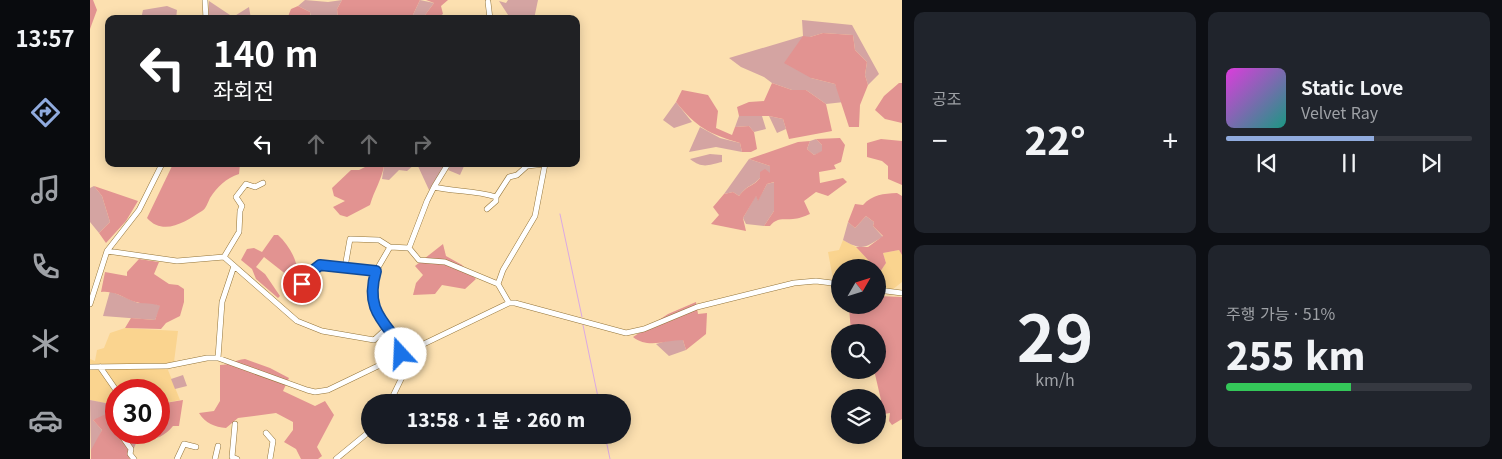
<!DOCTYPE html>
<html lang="ko">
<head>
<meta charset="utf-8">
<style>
  :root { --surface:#171b24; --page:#20242c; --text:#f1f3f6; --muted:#9ea1a6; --line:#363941; --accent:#90abde }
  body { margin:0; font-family:Georgia,"Noto Sans KR",serif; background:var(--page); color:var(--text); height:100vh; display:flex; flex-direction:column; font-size:19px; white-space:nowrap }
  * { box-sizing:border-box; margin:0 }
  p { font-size:16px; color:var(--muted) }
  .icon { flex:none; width:28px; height:28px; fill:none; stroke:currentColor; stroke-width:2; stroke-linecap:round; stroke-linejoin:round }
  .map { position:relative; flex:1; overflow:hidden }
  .sheet { display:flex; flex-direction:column; gap:12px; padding:12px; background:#0d0f14; width:600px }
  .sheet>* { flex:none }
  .hud { position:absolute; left:15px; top:15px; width:475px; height:152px; border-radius:10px; box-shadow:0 2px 12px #0003; background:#202124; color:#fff; overflow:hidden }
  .needle { width:32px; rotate:51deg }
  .buttons { position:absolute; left:741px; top:259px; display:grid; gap:10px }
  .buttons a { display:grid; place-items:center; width:55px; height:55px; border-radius:50%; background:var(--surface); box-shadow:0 2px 12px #0003; font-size:25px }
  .speed { position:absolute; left:15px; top:379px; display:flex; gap:10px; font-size:25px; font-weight:700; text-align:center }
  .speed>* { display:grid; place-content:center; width:65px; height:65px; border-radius:50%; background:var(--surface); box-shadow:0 2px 12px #0003; line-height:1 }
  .speed .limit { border:8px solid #d22; background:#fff; color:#111 }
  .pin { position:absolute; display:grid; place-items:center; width:42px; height:42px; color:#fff; margin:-21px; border:2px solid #fff; border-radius:50%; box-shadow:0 1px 5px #0007 }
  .me { position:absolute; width:55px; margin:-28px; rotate:340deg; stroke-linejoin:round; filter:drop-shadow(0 0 4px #0008) }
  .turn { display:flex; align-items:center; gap:18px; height:105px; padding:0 25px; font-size:22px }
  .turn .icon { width:65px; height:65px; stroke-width:2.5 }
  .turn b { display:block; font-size:35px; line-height:42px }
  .lanes { display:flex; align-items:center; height:48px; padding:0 25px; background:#0003; justify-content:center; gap:25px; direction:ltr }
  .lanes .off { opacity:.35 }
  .big { font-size:38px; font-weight:800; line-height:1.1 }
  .sheet .widget { flex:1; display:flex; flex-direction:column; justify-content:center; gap:8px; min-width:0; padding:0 18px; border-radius:10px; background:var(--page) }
  .sheet .dial { align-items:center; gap:0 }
  .dial b { font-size:65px; line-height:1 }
  .song { display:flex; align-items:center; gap:15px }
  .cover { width:60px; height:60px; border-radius:8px; background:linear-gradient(135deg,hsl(300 70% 55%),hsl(170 70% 35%)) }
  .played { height:5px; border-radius:2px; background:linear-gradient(90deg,var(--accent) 60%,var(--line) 60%) }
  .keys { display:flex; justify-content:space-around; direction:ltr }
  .heat { display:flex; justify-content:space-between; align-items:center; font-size:28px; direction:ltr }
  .charge { height:8px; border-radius:4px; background:linear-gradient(90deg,#34c759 51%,var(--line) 0) }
  .sheet .tiles { flex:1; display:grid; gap:12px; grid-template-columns:repeat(2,1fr) }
  .trip { position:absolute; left:271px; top:394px; width:270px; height:50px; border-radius:25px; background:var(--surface); box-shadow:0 2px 12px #0003; font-weight:800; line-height:50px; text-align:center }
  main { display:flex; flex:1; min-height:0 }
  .menu { display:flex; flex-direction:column; width:90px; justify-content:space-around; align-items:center; background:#090b0e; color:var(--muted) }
  .menu .icon { width:35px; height:35px }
  .menu .active { color:var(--accent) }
  .menu b { font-size:22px; color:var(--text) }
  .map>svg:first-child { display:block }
</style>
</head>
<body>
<main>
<nav class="menu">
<b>13:57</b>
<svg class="icon active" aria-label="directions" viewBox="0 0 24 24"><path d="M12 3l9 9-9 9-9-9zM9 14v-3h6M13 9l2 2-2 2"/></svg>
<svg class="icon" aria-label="music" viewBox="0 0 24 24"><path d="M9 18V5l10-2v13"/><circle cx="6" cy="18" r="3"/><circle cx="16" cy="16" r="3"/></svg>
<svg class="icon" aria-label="phone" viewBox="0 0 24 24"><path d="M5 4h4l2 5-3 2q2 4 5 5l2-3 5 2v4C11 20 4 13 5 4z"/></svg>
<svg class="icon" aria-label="climate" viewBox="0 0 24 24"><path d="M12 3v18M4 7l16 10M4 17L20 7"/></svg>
<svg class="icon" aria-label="car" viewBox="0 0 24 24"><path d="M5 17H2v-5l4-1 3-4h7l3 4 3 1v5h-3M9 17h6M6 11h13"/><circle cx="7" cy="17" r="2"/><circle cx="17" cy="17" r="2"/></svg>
</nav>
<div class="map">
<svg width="812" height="459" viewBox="0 0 812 459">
  <rect width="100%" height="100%" fill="#fce0b0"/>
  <path fill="#fad48f" d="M753,240l13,7 14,15 2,5 -32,1v10l-7,1 -5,-27 11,-2z
    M809,250l3,5v27l-10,8 -12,-3v-15l6,-9 -3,-10z
    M35,328l53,3 -4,31 -6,8 12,30 -21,4v-14h-43v15l-26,-5v-41l5,2 2,-11 7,-2 6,-15z"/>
  <path fill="#d4a4a2" d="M215,0l23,2 14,-2 -5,9 1,10h-27l-1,-7 -12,-6z
    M330,0l14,3 -12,16h-11z
    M418,0h30l-4,19 -24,-1 -11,-17 7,2z
    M119,1l24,16 16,-10 2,12h-43z
    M77,6l10,4 -1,9h-35l2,-9z
    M712,20l50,5 27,49 -11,11 -3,-10 2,-13 -12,-12 -2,-15 -30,-2 -13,4 1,41 24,6 9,18 -18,2 -20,-14h-14l-20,-7 -8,-6 -23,-10 -12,-9 74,-22z
    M586,102l16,20 -18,6 -11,-8z
    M659,115l13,1 4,13 -12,3 -5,-6 -14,1 4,-11z
    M679,116l14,3 3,10 -9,4z
    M610,127l20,11 20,5 2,9 -26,-5 -27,5z
    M726,139l6,6v7l-8,3 -7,-6 3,-8z
    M620,154l12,1v7c-14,3 -19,7 -32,-3z
    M659,159l21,7v8l-10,-2v6c-8,9 -12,6 -21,18l-6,-4 -9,2z
    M303,164h22l-8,7 -8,-1 -10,10 -7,-1 2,-13z
    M327,164h29l-17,26z
    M362,164h13l-5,11 -12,-5z
    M685,182l-1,29 -10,15 -18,-2 -3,-6 13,-23 2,5 9,-16z
    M4,186l8,10 8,26 -11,11 -9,-11v-34z
    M776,216l8,6 -1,4 10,11c-19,10 -19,15 -40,3l5,-18 7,6z
    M20,291l28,12h15l8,3 -6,14 -52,-4z
    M580,340h13l3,10 -17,6 -13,-12z
    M93,375l4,11 -12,3 -4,-10z
    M0,400l26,5v16l-3,-4 -20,3 9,10 -11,24z
    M34,433h10l4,6 -4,9z"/>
  <path fill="#e29391" d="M0,0h3l4,10 -7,19z
    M252,0h78l-9,19h-73l-1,-10z
    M336,0h22l-7,6 2,8 -8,5h-13l12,-16z
    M208,6l12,6v7h-23l4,-10z
    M733,33l30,2 2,15 12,12 -2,13 3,10 -8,20 -1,22h-10l-14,-43 -24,-6 -27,-15 19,-27 7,1z
    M682,83l20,7h14l20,14 6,27 -43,8 -6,-20 -14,-3h-30l-2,-9 12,-5 15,-1z
    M809,83h3v40l-17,-4 -10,-9 9,-14z
    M592,90l26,5 10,16 -2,17 16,7 3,-8 14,-1 5,6 3,17 -6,3h-9l-2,-9c-31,-9 -44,-16 -64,-41z
    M750,138l5,7 -4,17 -7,3 2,4 -17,3 1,11 23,-5 4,4 -19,14 -12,-4 -12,9 6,13c-5,2 -12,5 -17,5 -9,1 -16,-2 -23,7h-6l10,-15v-29l-7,2 -9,17 -2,-5 -13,22 3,13 -35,-7 8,-9 -6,-8 11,-13 9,-2 6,4c9,-12 14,-9 21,-18v-6l5,-3 5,4v-7l-21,-7 49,-17 12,-1 -3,8 7,6 8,-4v-6l-6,-6z
    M791,139l21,2v44l-14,-6v-13l-6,-5 -15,-4v-14z
    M83,164h67l-1,10c-13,4 -22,13 -29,24 -2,4 -4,11 -8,13 -16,10 -38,26 -55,7z
    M281,164l13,2c-3,15 -10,25 -14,39l-23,12 -7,-2 -7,-8 12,-6 -11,-5 -2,-8 19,-18h8z
    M4,186l44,15 -12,20 -20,22 -7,-10 11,-11 -8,-26z
    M807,193l5,3v59l-3,-5 -16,3 3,10 -6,9h-2v-4l-6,-1 -2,-5 -14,-15h12l15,-11 -10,-10 1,-4 -8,-6 -11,12 -7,-6 7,-18 8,1c10,-11 20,-11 34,-12z
    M184,235h4c13,12 23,31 19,48l-33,-26 -8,10 9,7 15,22 -2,2 -22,-19 -4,-10 -11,-9 6,-11 7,-1 8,4z
    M353,244l3,12 16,9 14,14 -11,10 -23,-4 -7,9 -22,1 3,-12 7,-8 -8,-9z
    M49,259l20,3 -5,12 15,10 9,1 6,4v13l-4,14 -14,7 -5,6 -36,-1 6,-10 24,2 5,-14c-7,-3 -12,-2 -20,-3 -13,-2 -23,-13 -39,-11l4,-20 22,4v-4z
    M788,296l24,1v122l-10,6 -3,-4 1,-8 -12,2 3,-15 -7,-30h4v-38h-27v-1l-2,-23 2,-3h27z
    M606,302l2,12 9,-1 -1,21 -20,16 -3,-10c-17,0 -35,9 -50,-3l35,-23z
    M155,359l25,9 19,10 -6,13 32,15 10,-5 9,14 -17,32 5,9 -4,3h-17l-5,-10 -12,-7 9,-12v-8l-17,-9 -38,5 -12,10c-11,-1 -21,-5 -27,-15l15,-2 6,-10v-36c10,0 15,-5 25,-6z
    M93,400l-4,26h-6c-10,12 -20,15 -35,13l-4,-6h10l5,3 10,-4v-28z
    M16,414l10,7v11l8,1 10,15 -5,9 1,2h-39v-9l11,-20 -9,-10z"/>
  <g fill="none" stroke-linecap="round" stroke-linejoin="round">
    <path stroke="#dba9e3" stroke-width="1" d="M470,214l22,103
      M493,325l16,77
      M515,435l5,24"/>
    <g stroke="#937439" stroke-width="6">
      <path id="minor" d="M115,0l1,19
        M398,2l2,17
        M344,187l14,-23
        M397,209l9,-8v-4l13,-20 8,-2 10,-9 18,-2 -10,52 -32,54 -5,14 11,19
        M319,248l18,-47 7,-14c21,5 41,3 62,10
        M17,251l70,10 47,-4 73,64 25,10 52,9 13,-12
        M134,257l15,-25 1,-21 2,-5 -6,-9 10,-13 9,3 8,-4
        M255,267l5,-28 29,1 11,7
        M208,290l8,-14 14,-11 56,6
        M788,290l24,3
        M0,304l17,-53 32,-41 23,-46
        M128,358l4,-56 12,-36
        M0,367l77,-1 40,-8h11l89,32 8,2 13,-2 181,-87h6l111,30 18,-4 53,-22 97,-24 22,-2 24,3
        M10,367l16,23
        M300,402l17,-35 -1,-14 -13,-20 -11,-9 -8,-16 -3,-20 5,-17 14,-24 19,1 10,12 26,2 53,22
        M145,424l-3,33 5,2
        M29,432l12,17 -1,5 4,5
        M176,433l7,8 -3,18
        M87,459l7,-15 12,3
        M125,459l3,-13
        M246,459l34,-28"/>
    </g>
    <use href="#minor" stroke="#fff" stroke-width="5"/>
  </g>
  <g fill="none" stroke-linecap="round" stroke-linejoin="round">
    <g stroke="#114b97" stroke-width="12">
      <path id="route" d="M212,284l4,-8 14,-11 56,6c-12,41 10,51 30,82l-5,1"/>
    </g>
    <use href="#route" stroke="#1a73e8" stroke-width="9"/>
  </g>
</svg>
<div class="buttons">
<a><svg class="needle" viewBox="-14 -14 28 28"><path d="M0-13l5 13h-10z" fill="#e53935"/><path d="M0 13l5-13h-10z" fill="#9ea1a6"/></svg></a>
<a><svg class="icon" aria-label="search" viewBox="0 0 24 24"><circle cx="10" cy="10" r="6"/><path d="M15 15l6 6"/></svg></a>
<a><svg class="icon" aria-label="layers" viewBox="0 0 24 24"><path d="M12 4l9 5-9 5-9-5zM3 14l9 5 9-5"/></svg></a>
</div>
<div class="speed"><div class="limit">30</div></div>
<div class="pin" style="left:212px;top:284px;background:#d93025"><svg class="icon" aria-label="arrive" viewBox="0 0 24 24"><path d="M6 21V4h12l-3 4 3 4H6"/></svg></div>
<svg class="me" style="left:311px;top:354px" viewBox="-20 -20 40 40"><circle r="19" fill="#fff"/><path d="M0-13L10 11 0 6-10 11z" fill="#1a73e8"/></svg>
<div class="trip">13:58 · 1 분 · 260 m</div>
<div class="hud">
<div class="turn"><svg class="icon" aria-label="left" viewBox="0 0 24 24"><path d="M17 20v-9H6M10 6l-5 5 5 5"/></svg><div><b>140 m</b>좌회전</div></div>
<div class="lanes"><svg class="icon" aria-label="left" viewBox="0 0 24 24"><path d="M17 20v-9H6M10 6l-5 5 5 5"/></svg><svg class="icon off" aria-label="ahead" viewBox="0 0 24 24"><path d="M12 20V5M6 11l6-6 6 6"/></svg><svg class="icon off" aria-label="ahead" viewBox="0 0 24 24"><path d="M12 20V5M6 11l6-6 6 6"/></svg><svg class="icon off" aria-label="right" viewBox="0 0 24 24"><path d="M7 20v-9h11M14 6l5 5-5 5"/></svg></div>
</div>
</div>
<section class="sheet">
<div class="tiles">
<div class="widget"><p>공조</p>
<div class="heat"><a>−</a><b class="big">22°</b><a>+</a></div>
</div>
<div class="widget">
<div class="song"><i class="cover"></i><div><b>Static Love</b><p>Velvet Ray</p></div></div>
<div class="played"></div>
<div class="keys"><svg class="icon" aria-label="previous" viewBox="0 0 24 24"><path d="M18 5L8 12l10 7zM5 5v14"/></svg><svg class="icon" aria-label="pause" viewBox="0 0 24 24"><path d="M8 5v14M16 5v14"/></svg><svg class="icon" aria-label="next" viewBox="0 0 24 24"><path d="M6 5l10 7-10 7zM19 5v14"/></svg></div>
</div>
<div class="widget dial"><b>29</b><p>km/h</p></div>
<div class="widget"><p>주행 가능 · 51%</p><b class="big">255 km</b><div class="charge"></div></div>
</div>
</section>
</main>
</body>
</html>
